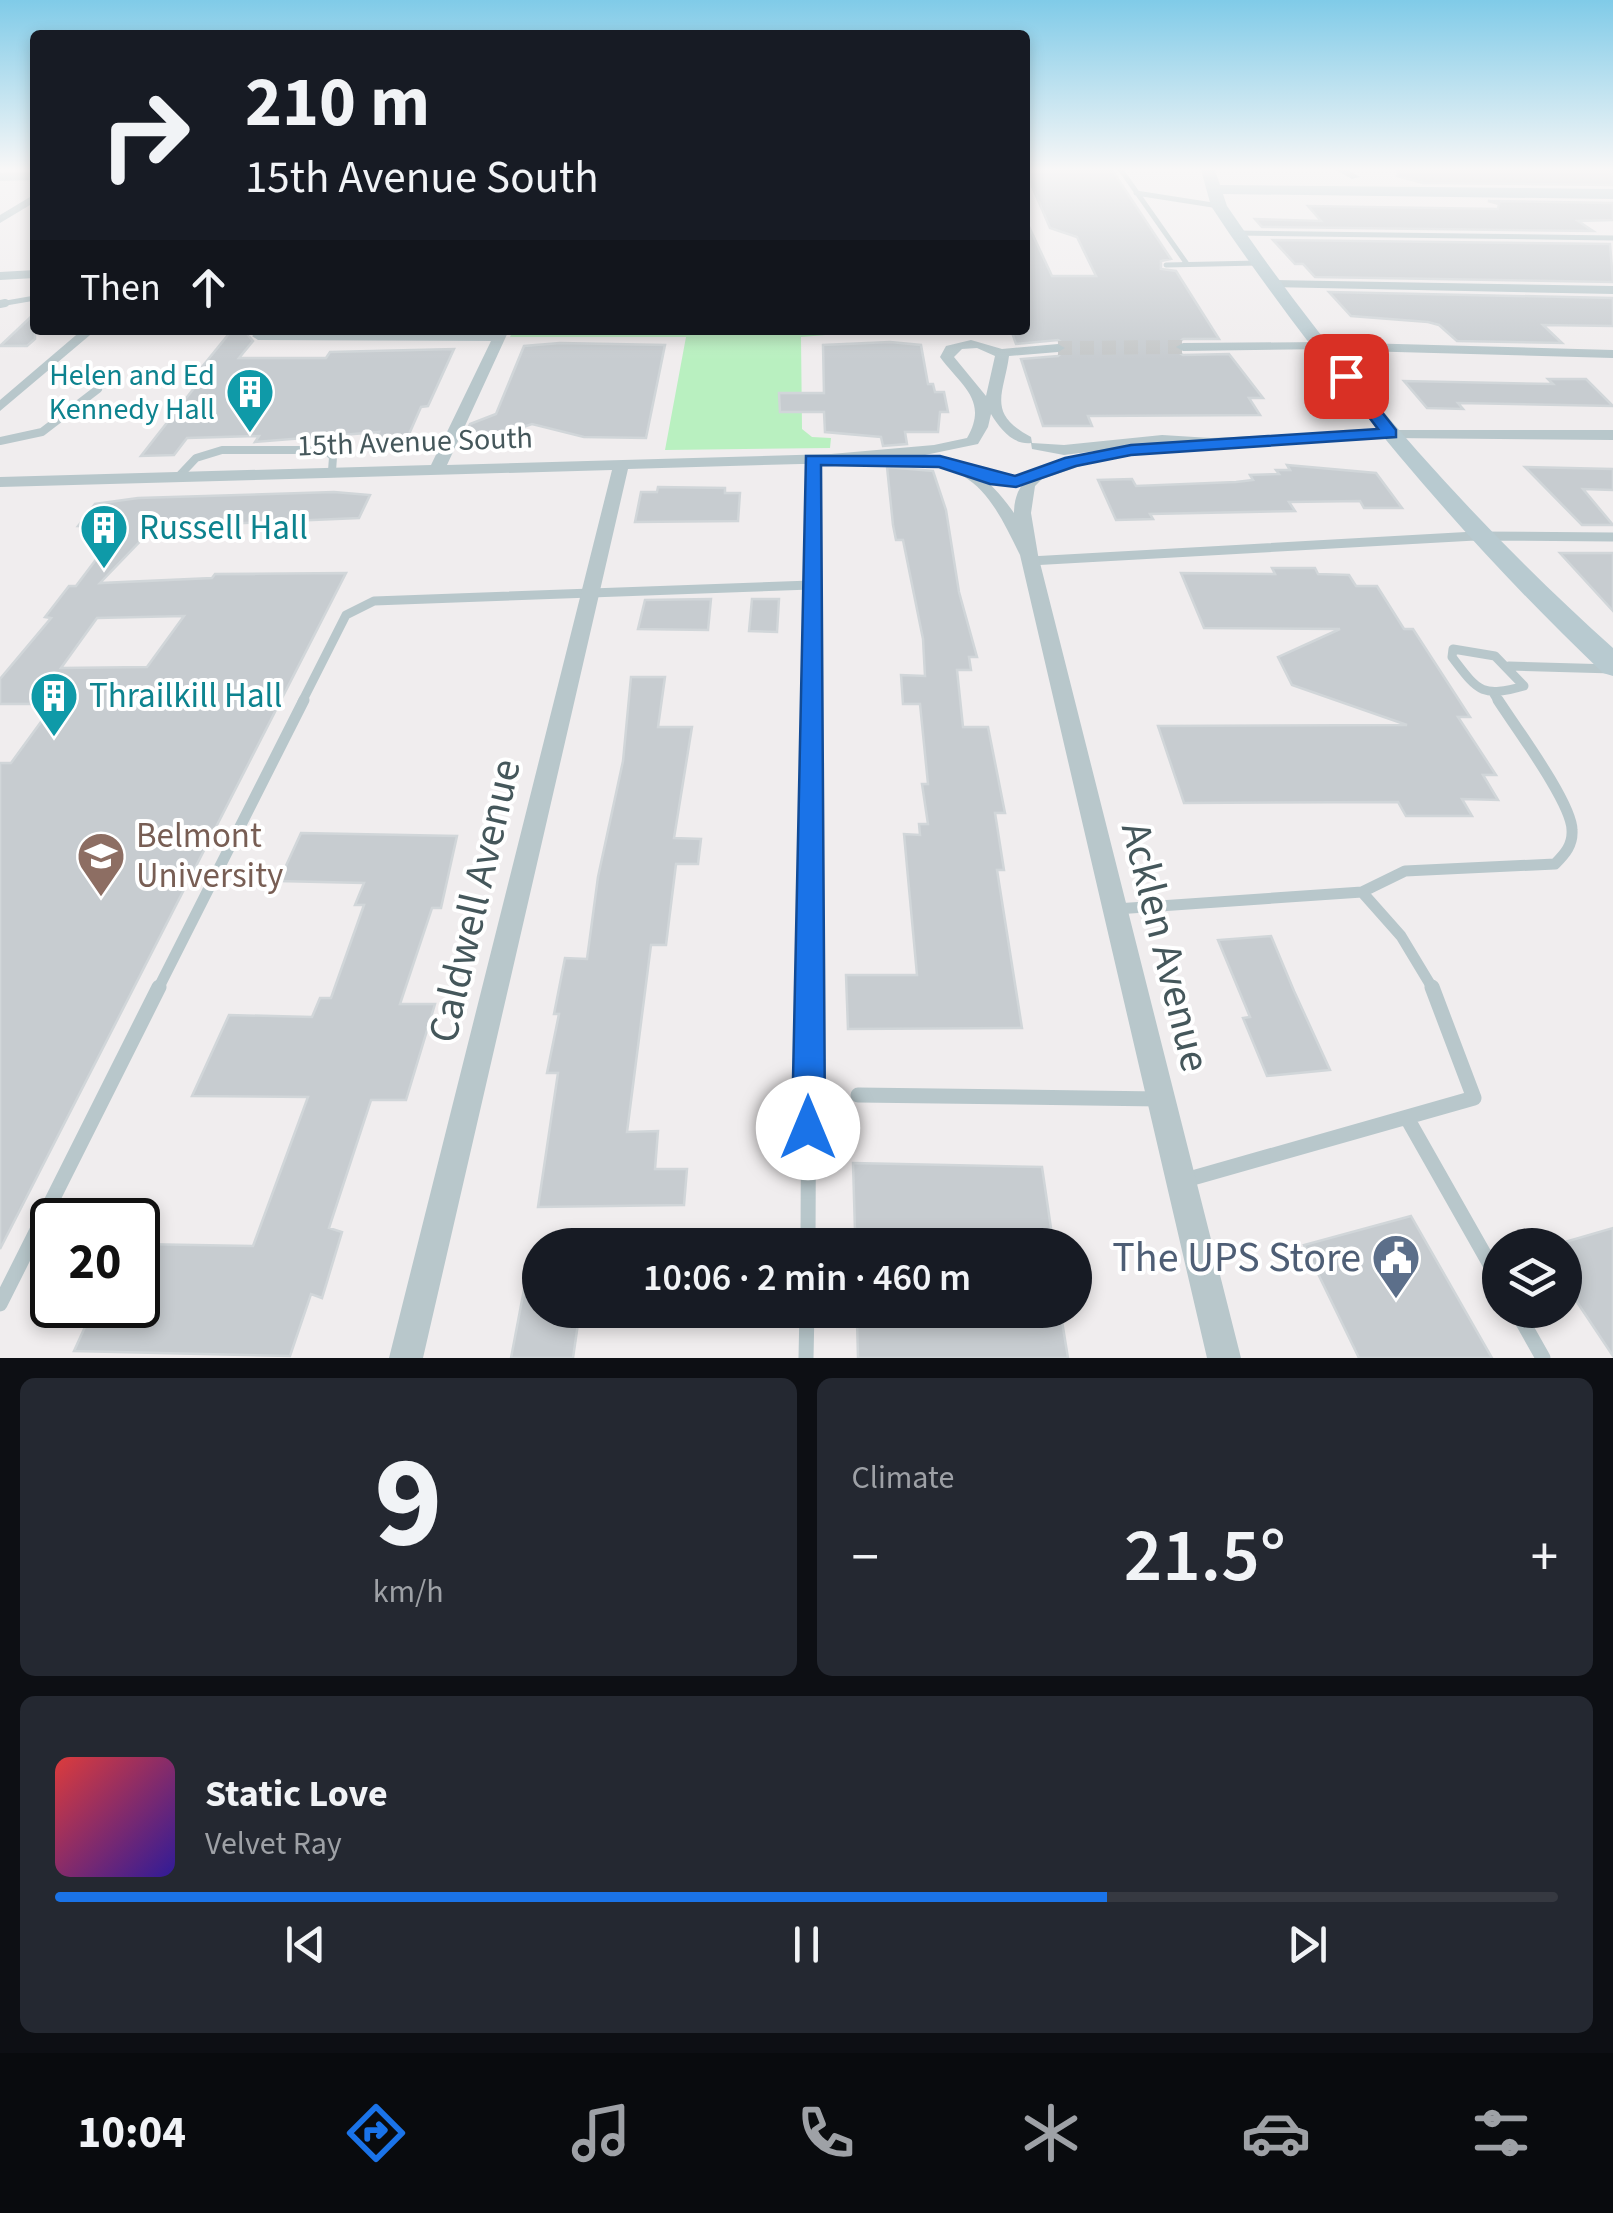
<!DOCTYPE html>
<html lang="en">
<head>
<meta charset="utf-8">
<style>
  :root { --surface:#171b24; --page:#242831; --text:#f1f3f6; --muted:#9ea1a6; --line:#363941; --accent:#1a73e8 }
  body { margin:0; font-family:"Source Sans 3",sans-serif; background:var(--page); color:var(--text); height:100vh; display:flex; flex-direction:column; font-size:38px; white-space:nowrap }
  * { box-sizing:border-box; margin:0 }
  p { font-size:32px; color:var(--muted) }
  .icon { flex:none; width:55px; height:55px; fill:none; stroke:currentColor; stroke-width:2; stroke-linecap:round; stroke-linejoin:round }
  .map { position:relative; height:1358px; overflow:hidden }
  .sheet { display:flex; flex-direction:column; gap:20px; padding:20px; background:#0d0f14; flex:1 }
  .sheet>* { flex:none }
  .guide { position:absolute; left:30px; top:30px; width:1000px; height:305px; border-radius:10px; box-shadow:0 5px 15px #0003; background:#171b24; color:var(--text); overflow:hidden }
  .buttons { position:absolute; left:1482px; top:1228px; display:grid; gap:20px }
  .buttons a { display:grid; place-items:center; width:100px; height:100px; border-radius:50%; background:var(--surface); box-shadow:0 5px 15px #0003; font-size:50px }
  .speed { position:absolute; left:30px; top:1198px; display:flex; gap:20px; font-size:50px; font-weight:700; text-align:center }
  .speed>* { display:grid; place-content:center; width:130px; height:130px; border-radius:50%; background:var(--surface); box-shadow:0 5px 15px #0003; line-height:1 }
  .speed .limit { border:5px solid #111; border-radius:15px; background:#fff; color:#111 }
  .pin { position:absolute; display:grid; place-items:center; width:85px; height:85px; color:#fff; margin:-42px; border-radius:20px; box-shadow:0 5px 15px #0006 }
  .me { position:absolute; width:110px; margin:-55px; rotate:0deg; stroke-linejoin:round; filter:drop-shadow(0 0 8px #0008) }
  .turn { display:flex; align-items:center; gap:35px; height:210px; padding:0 50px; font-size:45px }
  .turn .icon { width:130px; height:130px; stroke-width:2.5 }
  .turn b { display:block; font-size:70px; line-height:85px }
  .then { display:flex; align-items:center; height:95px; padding:0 50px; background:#0003; gap:20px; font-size:38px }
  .big { font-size:75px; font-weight:600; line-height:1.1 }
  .sheet .card { flex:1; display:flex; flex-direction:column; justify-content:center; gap:15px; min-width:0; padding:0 35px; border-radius:15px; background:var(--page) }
  .sheet .dial { align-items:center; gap:0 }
  .dial b { font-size:130px; line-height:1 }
  .song { display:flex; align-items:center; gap:30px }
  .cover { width:120px; height:120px; border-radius:15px; background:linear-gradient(135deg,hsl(0 70% 55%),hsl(250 70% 35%)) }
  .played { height:10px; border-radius:5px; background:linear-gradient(90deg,var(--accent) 70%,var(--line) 70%) }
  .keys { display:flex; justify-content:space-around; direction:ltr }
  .heat { display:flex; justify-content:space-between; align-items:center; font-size:55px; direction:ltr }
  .sheet .tiles { flex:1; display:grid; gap:20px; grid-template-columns:1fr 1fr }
  .card:last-child { grid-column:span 2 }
  .trip { position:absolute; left:522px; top:1228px; width:570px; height:100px; border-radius:50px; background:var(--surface); box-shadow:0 5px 15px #0003; font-weight:600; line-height:100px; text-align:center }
  .tabs { display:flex; height:160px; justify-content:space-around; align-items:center; background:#090b0e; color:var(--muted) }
  .tabs .icon { width:70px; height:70px }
  .tabs .on { color:var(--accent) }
  .tabs b { font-size:45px; color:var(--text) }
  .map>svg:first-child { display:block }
</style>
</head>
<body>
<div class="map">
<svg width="1613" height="1358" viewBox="0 0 1613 1358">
  <rect width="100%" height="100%" fill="#f0edee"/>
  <path fill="#b9f0c0" d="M513,330h374l-86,7 1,92 10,8 19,1 -1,10 -165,2 21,-113h-176z"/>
  <path fill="#c7ccd0" stroke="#d1d6d9" stroke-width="2.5" fill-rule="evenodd" d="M1025,170h87l59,89 -10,2v8l15,2 43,68h-36l-11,9 11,7 46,-1 34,44h-14l11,17 -172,1 4,10h-49l-22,-67 37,-3 11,-9 -11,-7 -42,4 -5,-14h14v-112l27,58h44l-19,-39 -27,-9z
    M1398,170h215v15l-190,-2 -26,-7z
    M1488,201l125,2v17l-35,1 15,10 -331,-4 -7,-8 66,2 -13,-15 190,3 1,-5z
    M1273,240l337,4 3,38 -298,-5 -12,-13h-8z
    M1329,292l284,6v28l-70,-1 19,18 -105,-2 -18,-16 -11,-3 -77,-6z
    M35,313v26l-8,7h-27z
    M232,330h22l-6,5 5,6 -14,17h87l4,-6 124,-3 -26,57 -7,1 -19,43 -32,1 9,-19 -124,10 4,-6 -72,2 -13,17 -33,1 57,-73h-9z
    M890,342l31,3 7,39h5l2,8h9l4,20h-8l-2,20h-33l2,12 -24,2 -2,-9 -56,-5 -1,-20h-44l-1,-19h45l-1,-48z
    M560,343l105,2 -19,93 -62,-1 -52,-13 -47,16 3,-7 -22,1 4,-10 26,-10 28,-68z
    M1548,379h38l27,27 -155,-3 5,6 -36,-1 -23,-27 149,3z
    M1287,465l89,8 26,35h-38l-4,-7 -71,1 6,9 -145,3 3,5 -37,1 -18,-40 34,-1 4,7 100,-4 17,-2 -3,-5 29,-1 -3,-4h14z
    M887,467l46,4 13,39 13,82 18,65h-8l2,13h-14l6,57h25l17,86h-10l9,57h-7l25,158 -174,1 -2,-54h71l-13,-141 16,1 -1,-11h9l-6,-40h6l-8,-80h-17l-2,-29 24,1 -2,-37 -20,-99h-7l-3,-15z
    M1525,467l88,2v21l-30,-1 30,36h-31z
    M658,487l67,1v5h15l-2,28 -103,1 6,-30h16z
    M334,492l36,3 -11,23 -205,9 -54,56 112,-5 3,-4 131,-1 -346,676v-486h11l43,-59h-54v-25l51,-61 -6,-1 24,-31h7l40,-53h-12l5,-6 -31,-1 17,-22 43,-6zM184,616l-37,51 -86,1 36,-50z
    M1560,553h53v58z
    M1272,568h43l3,6 31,1 7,11h21l27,43h9l57,88h-12l38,58h-13l15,25 -36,-1 10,17h-66l-8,-14 -214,1 -26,-77 249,-1 -115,-40 -14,-28 62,-28 -136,-1 -23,-55 94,1z
    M711,599l-3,31 -70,-1 7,-29z
    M752,599h27l-2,33 -28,-1z
    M631,677h34l-7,50h34l-18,111 27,1 -3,25h-22l-10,81h-15l-24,187 31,-1 -3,38h32l-3,36 -146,2 20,-134h-11l12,-59h-5l11,-56 22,1 11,-82 25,-116z
    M301,833l156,3 -16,72h-9l-32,96h35l-29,96h-35l-42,128 13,4 -20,66 -11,-4 -21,62 -216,-5 21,-46h43v-61l115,2 55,-149 -116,-1 37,-81 83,2 8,-19h11l33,-93h-9l9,-22 -85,-2z
    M1271,936l23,55 36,79 -63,6 -24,-58 7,-1 -32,-77z
    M853,1163l189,4 10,68 -197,-4z
    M1411,1216l81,142h-133l-55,-113z
    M1613,1228v128l-48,-72v-42z
    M530,1258l10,1v51h40l-7,48h-62z
    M857,1320l205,1 6,37h-210z"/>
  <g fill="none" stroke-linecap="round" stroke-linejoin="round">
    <path stroke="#c5c8c9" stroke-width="14" stroke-dasharray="14 8" stroke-linecap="butt" d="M1058,348l125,-1"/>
    <path stroke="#b8c7cb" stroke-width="5" d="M1121,170l66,94
      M1136,193l83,13
      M1237,233l376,5
      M1166,265l92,-2
      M0,304l35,-6"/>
    <path stroke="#b8c7cb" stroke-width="8" d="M0,304l5,-1
      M1323,346l290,8
      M0,441l42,-9 56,-43
      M179,476l17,-18 26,-8h104l7,7 -1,14
      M812,479v-19"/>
    <path stroke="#b8c7cb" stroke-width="9" d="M1030,561l445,-25 138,1
      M1453,649l42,7 29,30c-43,12 -46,5 -72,-29z
      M1509,666l104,3
      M1494,694l5,8
      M302,702l44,-87 28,-14 437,-16
      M811,702l1,-226"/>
    <path stroke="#b8c7cb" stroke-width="11" d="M1362,892l39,44 32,53
      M1116,909l246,-17 43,-21 150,-7c10,-10 18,-19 17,-34 0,-27 -58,-105 -74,-130
      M158,989l146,-289
      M809,989l2,-289"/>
    <path stroke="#b8c7cb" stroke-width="15" d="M858,1095l302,4
      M1407,1118l93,164
      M1182,1181l292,-83 -42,-111
      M808,1245l1,-258
      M0,1304l159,-317
      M1516,1310l27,48
      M806,1358l1,-48"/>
    <path fill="#b8c7cb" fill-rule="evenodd" d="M1336,170h12l12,7 -8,2z
      M35,194v8l-35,21v-8z
      M35,270v8l-35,2v-8z
      M1274,280l339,6v8l-343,-7v-6z
      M82,330h14l-96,81v-11z
      M497,330h12l-62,135 384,-11 103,-9 33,-7c22,-38 -6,-52 -27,-81l6,-11 25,-6 31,9 56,-5 7,4 -7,4 -49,4c-5,38 -23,57 22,81l1,6 32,2 98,-10 49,3 179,-8h223v10l-223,-2 -179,10 -106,10 -63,21 -7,7 -4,27 7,42 203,803h-34l-187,-803c-14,-28 -29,-63 -57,-79 -29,-17 -66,-12 -98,-12 -79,-1 -158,3 -237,5l-205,889h-34l223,-888 -612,17v-10l431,-12 60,-124 -233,-1 -6,-4 6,-4 237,1zM977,348l18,8 -9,40 -32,-39 8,-8zM991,414c9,15 22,31 40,29l1,6 32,6 32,-4c-36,12 -82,16 -82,62 -24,-34 -47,-54 -89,-58l53,-11 10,-17z
      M1323,342l7,4 -2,3 -145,2 -7,-4 7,-4z"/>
    <path fill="#b8c7cb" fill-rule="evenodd" d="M35,172v8l-35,1v-8z"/>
    <path fill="#b8cad0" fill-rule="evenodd" d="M1201,170h14l5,15 393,4v10l-390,-5 4,12c110,162 240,311 386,442v28l-10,-3c-141,-134 -263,-281 -374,-440l-18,-27z"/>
  </g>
  <linearGradient id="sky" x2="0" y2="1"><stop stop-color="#80cbe8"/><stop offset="0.47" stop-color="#f8f7f7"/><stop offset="1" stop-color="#f8f7f7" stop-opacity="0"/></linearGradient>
  <rect width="1613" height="360" fill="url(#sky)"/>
  <path fill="#1a73e8" stroke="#114b97" stroke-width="2.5" d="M1340,373h11l45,57v7l-265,18 -55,11 -60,21 -26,-3 -51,-17 -118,-2 4,663 -5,12 -12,5 -11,-5 -5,-12 14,-672h134l75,20 50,-18 66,-13 247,-16 -40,-53z"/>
  <defs>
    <g id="building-pin" transform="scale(2.5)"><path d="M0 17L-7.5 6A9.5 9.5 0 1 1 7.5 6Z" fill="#0f9aa8" stroke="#fff"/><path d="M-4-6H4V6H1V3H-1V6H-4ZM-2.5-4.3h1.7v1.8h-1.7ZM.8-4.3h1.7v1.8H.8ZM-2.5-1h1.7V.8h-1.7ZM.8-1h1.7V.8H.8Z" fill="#fff"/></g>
    <g id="university-pin" transform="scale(2.5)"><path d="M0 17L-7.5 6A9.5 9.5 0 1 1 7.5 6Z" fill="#8d6e63" stroke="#fff"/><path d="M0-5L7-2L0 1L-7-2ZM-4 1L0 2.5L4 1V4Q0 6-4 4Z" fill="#fff"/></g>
    <g id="civic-pin" transform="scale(2.5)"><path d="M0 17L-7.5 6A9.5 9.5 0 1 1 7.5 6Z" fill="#5c6f8a" stroke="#fff"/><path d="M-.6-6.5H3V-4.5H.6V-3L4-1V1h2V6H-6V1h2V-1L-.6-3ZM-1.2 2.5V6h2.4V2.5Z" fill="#fff"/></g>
  </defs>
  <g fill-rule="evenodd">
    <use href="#building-pin" x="250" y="392"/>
    <use href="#building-pin" x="104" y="528"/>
    <use href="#building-pin" x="54" y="696"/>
    <use href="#university-pin" x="101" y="856"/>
    <use href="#civic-pin" x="1396" y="1258"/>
  </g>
  <g text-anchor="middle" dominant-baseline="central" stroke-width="8" stroke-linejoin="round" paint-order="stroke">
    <g font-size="30" fill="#0d838f" stroke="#fff" text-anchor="end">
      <text x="215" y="375">Helen and Ed<tspan x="215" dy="34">Kennedy Hall</tspan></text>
    </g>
    <g font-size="30" fill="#45575b" stroke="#fff">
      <text transform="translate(415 442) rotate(-2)">15th Avenue South</text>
    </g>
    <g font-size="35" fill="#0d838f" stroke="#fff" text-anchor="start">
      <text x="139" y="528">Russell Hall</text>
      <text x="89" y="696">Thrailkill Hall</text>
    </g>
    <g font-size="35" fill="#785e54" stroke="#fff" text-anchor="start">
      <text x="136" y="836">Belmont<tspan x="136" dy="40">University</tspan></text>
    </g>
    <g font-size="42" fill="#45575b" stroke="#fff">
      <text transform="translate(475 901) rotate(-77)">Caldwell Avenue</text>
      <text transform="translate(1165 947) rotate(76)">Acklen Avenue</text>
    </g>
    <g font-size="42" fill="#4e5e75" stroke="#fff" text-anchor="end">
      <text x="1361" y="1258">The UPS Store</text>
    </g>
  </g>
</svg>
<div class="buttons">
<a><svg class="icon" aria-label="layers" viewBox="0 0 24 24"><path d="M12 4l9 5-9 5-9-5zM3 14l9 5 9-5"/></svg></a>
</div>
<div class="speed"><div class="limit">20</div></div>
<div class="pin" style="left:1346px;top:376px;background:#d93025"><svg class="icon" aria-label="arrive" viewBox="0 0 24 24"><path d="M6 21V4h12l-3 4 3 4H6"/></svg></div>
<svg class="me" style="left:808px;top:1128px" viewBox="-20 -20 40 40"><circle r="19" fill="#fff"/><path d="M0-13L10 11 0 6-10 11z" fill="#1a73e8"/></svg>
<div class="trip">10:06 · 2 min · 460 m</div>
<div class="guide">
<div class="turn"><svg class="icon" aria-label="right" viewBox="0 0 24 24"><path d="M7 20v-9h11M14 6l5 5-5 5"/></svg><div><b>210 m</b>15th Avenue South</div></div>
<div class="then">Then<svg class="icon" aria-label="ahead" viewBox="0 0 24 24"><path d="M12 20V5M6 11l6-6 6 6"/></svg></div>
</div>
</div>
<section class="sheet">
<div class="tiles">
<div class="card dial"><b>9</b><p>km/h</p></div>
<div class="card"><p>Climate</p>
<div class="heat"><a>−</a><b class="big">21.5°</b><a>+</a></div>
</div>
<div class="card">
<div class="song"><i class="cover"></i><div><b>Static Love</b><p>Velvet Ray</p></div></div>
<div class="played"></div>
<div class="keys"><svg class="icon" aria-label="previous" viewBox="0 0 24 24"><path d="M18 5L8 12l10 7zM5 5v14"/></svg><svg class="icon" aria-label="pause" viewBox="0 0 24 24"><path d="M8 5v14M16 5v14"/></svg><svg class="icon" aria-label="next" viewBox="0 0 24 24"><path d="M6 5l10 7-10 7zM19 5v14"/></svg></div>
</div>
</div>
</section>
<nav class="tabs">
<b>10:04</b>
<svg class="icon on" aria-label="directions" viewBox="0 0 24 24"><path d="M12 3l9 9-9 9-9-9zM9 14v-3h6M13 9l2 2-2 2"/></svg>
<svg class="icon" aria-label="music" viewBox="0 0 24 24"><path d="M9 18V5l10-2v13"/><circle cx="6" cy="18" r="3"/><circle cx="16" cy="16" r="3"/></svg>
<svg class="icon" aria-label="phone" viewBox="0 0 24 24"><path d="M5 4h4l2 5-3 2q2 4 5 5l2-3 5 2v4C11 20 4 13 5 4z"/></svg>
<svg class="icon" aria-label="climate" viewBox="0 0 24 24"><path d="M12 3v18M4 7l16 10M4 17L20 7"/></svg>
<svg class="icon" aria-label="car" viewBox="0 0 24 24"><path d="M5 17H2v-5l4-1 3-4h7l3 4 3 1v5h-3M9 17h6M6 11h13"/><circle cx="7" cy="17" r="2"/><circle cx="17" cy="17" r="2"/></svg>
<svg class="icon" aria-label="filters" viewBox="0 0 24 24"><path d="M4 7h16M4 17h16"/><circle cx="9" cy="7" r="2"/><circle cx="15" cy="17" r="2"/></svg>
</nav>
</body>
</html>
